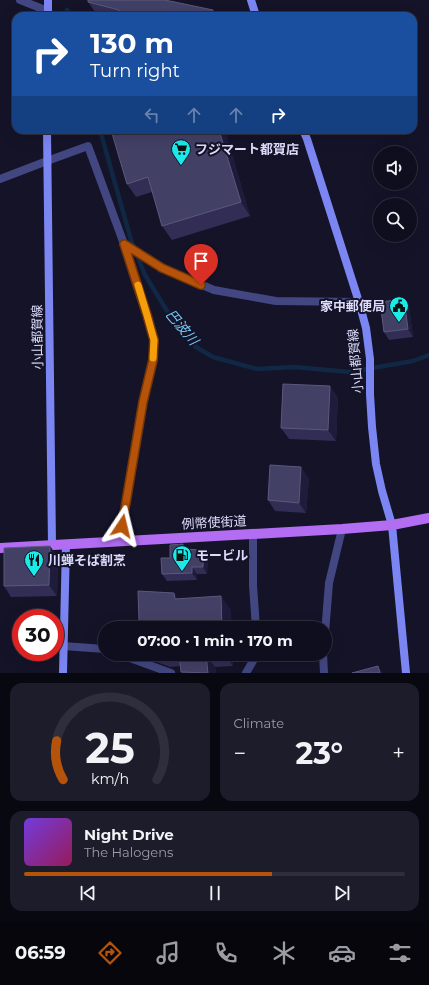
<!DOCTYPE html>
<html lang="en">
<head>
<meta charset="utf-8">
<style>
  :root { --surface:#0f0e1e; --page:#1d1c2b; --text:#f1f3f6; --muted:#9b9ca4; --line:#2f2e3c; --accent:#b45309 }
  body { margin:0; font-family:Montserrat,"Noto Sans JP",sans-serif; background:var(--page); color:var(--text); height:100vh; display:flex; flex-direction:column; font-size:15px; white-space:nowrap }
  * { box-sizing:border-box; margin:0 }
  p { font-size:13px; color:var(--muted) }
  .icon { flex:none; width:22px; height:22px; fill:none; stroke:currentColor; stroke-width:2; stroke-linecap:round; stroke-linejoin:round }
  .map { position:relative; height:673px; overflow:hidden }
  .panel { display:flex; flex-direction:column; gap:10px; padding:10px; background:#080810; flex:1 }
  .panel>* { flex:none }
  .hud { position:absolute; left:12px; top:12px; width:405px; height:122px; border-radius:12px; box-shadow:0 4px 16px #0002,0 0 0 1px var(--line); background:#1a4fa0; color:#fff; overflow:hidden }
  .tools { position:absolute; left:373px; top:146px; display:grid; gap:8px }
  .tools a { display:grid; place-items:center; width:44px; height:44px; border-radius:50%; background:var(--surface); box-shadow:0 4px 16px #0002,0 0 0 1px var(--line); font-size:20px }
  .speed { position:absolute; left:12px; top:609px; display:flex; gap:8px; font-size:20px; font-weight:700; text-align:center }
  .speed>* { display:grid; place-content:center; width:52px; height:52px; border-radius:50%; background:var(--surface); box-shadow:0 4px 16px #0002,0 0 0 1px var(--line); line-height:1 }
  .speed .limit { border:6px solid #d22; background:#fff; color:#111 }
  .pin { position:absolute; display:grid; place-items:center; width:34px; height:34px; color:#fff; margin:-41px -17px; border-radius:50% 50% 50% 0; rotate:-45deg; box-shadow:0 0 4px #0007 }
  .pin .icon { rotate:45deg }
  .me { position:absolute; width:44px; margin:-22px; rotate:10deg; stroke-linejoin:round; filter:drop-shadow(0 0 3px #0008) }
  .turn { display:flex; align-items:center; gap:14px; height:84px; padding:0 12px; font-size:18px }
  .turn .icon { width:52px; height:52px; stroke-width:2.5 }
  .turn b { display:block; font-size:28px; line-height:34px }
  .lanes { display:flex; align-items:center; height:38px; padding:0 12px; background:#0003; justify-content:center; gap:20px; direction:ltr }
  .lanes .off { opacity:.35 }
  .big { font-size:30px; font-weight:700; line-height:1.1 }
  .panel .card { flex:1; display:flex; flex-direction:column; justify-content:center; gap:6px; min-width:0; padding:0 14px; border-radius:12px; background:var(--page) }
  .panel .dial { align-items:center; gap:0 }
  .dial svg { height:104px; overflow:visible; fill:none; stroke:var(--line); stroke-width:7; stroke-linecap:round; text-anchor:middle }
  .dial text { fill:var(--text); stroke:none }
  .song { display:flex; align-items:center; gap:12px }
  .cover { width:48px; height:48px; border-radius:6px; background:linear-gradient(135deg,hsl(260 70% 55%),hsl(330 70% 35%)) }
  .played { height:4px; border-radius:2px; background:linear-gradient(90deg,var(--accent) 65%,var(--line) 65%) }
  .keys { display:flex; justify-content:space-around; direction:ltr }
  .heat { display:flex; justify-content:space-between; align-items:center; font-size:22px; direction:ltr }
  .panel .tiles { flex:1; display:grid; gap:10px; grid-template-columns:1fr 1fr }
  .card:last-child { grid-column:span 2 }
  .trip { position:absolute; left:98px; top:621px; width:234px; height:40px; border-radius:20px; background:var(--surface); box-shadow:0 4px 16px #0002,0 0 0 1px var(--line); font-weight:700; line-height:40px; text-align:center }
  .tabs { display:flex; height:64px; justify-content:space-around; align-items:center; background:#06060c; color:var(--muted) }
  .tabs .icon { width:28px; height:28px }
  .tabs .current { color:var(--accent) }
  .tabs b { font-size:18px; color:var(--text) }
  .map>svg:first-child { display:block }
</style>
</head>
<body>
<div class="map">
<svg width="429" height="673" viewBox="0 0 429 673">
  <rect width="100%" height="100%" fill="#141328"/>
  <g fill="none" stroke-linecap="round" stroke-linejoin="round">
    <path stroke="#102844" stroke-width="4.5" d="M67,10l1,6
      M100,130l31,110 14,35 30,49 21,23 17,10 44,12 37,-2 55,5 64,-11 16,-6"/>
    <path stroke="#424782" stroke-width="8" d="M20,0l28,11
      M0,179l47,-18 41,-15 36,98 23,71 7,25 -1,20 -10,42 -24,139
      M124,244l38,24 52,22 62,11 83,1
      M253,533v52l3,43
      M325,633l4,-50 13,-54
      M63,646l42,3
      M119,654l52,19
      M323,654l1,19
      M246,673l11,-19"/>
    <path stroke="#7c86f3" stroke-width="8" d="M251,0l5,16
      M48,16v-16
      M47,130l5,415
      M303,130l4,9 52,163 7,26 4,31v35l2,33 4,37 6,27 10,34 14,148
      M63,673l3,-129"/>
    <path stroke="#b26df2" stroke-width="10" d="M0,548l342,-19 50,-4 37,-7"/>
  </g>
  <path fill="#312d54" d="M88,2l125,8 2,3 13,3h-116l-17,-4z
    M225,130l25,86 -78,24 -10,-14 -10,-34 -16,5 -9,-13z
    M404,299l5,8 4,30 -24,3 -5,-8z
    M338,397l-2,44 -47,-2 -8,-11z
    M309,478l-3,35 -31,-2 -7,-11z
    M187,549l17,1 4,7 -1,17h-10v6l-30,1 -5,-7 8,-16z
    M58,557l-1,39 -46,1 -7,-11z
    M140,654h92l1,12 -18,1 1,6h-34l-2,-7 -10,1 -29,-11z"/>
  <path fill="#1e1b3b" d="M219,130h6l25,86 -9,-14z
    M404,299l5,8 4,30 -5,-8z
    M330,386l8,11 -2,44 -8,-11z
    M301,467l8,11 -3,35 -7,-10z
    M183,544l5,7 -5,-2z
    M50,546l8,11 -1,39 -8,-11z
    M204,550l4,7 -1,17 -4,-7z
    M192,567l5,7v6l-5,-7z
    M174,593l10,13 -9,-7z
    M221,596l10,14 1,18h-10z
    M206,654l9,13 1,6h-8z
    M224,654h8l1,12z
    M378,666l5,7h-3z"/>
  <path fill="#434066" stroke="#5b587d" d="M88,0h77l48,10 -1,2 16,4h-106l-4,-1 1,-5 -31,-8z
    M111,130h108l22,72 -79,24 -14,-49 -21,7z
    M404,299l4,30 -24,3 -4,-30z
    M283,384l47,2 -2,44 -47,-2z
    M270,465l31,2 -2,36 -31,-3z
    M183,544v5l21,1 -1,17h-11v6l-30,1 -1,-16h9v-13z
    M50,546l-1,39 -45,1v-38z
    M138,591l36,2 1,6 46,-3 1,32h-89l1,-6 5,-1z
    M179,654h27l2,19 -27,-1z
    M378,666l2,7h-28z"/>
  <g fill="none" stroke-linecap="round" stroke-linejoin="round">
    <g stroke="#753606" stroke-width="10">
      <path id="route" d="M122,526l21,-124 10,-42 1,-20 -7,-25 -23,-71 38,24 39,17"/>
    </g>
    <use href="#route" stroke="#b45309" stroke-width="7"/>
    <path stroke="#f59e0b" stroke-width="7" d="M138,285l9,30 7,25 -1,18"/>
  </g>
  <defs>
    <g id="supermarket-pin" transform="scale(1)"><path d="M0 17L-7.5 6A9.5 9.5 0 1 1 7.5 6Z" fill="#1aebe9" stroke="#141328"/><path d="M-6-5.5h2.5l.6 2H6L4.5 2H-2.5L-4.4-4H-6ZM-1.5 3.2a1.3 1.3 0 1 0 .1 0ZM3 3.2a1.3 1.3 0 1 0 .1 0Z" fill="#111"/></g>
    <g id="civic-pin" transform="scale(1)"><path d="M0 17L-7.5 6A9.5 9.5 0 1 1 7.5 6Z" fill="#1aebe9" stroke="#141328"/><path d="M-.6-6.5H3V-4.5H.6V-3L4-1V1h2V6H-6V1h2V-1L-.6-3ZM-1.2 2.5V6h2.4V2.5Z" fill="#111"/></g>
    <g id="fuel-pin" transform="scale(1)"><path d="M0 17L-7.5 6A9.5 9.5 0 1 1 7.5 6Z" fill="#1aebe9" stroke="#141328"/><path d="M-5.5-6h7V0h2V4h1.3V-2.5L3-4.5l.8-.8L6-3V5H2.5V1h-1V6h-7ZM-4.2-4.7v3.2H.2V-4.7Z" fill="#111"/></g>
    <g id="restaurant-pin" transform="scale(1)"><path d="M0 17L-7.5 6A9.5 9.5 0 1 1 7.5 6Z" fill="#1aebe9" stroke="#141328"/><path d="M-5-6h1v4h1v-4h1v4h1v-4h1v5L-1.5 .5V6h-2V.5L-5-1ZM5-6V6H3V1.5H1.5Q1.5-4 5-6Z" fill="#111"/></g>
  </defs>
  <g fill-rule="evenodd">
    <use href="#supermarket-pin" x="181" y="149"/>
    <use href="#civic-pin" x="399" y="306"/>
    <use href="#fuel-pin" x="182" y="555"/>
    <use href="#restaurant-pin" x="34" y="560"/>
  </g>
  <g text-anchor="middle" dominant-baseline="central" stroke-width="4" stroke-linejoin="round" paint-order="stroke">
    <g font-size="13" font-weight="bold" fill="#dcdcfc" stroke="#141328" text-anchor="start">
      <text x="195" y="149">フジマート都賀店</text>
      <text x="385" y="306" text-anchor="end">家中郵便局</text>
      <text x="196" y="555">モービル</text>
      <text x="48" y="560">川蝉そば割烹</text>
    </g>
    <g font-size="13" fill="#dcdcfc" stroke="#141328">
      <text transform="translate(37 337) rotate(-91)">小山都賀線</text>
      <text transform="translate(355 361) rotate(-95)">小山都賀線</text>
      <text transform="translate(214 522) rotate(-3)">例幣使街道</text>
    </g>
    <g font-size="14" font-style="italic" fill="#74c6f3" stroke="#141328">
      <text transform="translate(182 327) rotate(50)">巴波川</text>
    </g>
  </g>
</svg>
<div class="tools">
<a><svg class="icon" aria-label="sound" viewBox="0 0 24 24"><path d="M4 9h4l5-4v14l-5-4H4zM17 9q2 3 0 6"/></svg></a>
<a><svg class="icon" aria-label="search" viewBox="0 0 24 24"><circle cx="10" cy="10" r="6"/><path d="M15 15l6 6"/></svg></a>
</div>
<div class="speed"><div class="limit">30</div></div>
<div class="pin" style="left:201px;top:285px;background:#d93025"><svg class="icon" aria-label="arrive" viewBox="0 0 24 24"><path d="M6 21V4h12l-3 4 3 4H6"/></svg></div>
<svg class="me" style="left:122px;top:526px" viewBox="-20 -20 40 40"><path d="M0-17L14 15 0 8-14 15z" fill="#b45309" stroke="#fff" stroke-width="4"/></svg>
<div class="trip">07:00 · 1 min · 170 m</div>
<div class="hud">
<div class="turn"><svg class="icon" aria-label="right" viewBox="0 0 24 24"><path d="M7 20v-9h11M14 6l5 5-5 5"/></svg><div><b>130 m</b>Turn right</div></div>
<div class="lanes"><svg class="icon off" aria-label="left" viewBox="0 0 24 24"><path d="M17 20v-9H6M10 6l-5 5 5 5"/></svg><svg class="icon off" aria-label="ahead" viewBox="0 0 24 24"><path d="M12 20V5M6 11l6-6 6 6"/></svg><svg class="icon off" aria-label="ahead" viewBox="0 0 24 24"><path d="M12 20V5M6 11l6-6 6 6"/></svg><svg class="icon" aria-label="right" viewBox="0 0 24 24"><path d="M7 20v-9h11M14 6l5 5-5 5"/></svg></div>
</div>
</div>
<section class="panel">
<div class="tiles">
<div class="card dial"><svg viewBox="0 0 100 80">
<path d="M14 69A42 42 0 1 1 86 69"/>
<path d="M14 69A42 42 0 0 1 9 39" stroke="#b45309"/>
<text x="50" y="56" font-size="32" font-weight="700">25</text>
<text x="50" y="72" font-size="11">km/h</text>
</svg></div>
<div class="card"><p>Climate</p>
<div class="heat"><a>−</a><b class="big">23°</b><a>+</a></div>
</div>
<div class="card">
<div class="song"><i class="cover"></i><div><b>Night Drive</b><p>The Halogens</p></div></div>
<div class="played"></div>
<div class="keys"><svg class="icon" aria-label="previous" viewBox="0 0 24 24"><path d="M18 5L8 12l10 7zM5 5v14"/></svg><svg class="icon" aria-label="pause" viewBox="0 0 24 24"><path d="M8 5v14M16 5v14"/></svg><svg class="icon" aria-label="next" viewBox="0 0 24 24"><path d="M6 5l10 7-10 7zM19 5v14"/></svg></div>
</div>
</div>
</section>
<nav class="tabs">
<b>06:59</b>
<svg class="icon current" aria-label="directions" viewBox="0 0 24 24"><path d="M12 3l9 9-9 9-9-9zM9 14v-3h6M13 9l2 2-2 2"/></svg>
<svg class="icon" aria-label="music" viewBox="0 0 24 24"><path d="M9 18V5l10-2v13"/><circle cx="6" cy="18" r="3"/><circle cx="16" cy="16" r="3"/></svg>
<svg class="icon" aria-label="phone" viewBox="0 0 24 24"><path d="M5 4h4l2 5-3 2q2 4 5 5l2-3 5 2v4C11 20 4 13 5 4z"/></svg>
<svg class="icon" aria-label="climate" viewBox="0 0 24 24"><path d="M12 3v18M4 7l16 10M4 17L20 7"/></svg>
<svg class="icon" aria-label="car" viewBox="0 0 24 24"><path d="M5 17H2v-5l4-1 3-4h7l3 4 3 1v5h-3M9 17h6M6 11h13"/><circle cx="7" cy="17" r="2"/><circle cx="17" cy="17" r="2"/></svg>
<svg class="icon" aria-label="filters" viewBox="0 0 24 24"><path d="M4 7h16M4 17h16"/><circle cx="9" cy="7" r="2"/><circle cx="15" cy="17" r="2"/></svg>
</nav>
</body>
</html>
